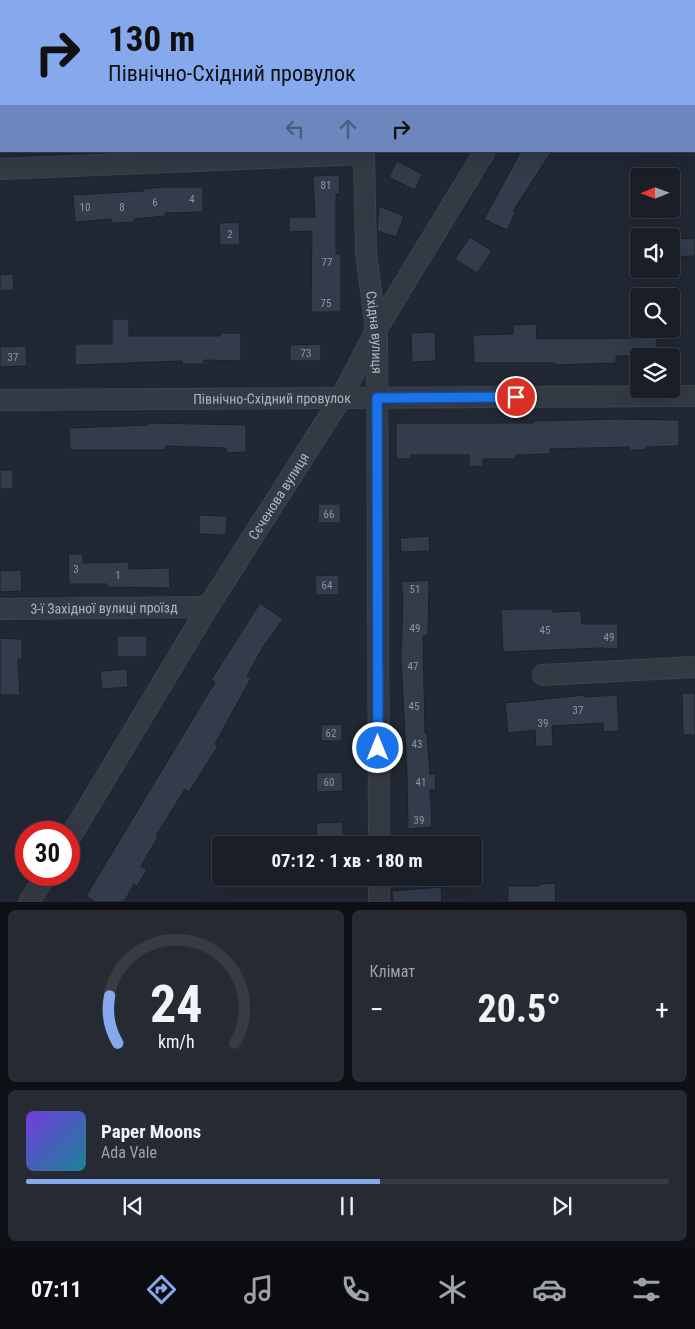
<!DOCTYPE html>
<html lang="uk">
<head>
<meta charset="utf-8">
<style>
  :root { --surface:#191e27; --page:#262b33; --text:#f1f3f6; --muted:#9fa2a7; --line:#373c44; --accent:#86a9ee }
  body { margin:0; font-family:"Roboto Condensed",sans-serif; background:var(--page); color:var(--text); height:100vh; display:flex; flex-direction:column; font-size:19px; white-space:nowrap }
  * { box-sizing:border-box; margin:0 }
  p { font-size:16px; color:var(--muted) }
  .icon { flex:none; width:28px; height:28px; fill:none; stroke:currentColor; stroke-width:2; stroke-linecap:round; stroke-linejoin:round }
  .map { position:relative; height:902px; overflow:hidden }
  .drawer { display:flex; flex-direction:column; gap:8px; padding:8px; background:#0e1015; flex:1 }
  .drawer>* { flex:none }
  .hud { position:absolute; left:0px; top:0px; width:695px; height:152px; box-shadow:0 5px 20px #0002,0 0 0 1px var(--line); background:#86a9ee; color:#111; overflow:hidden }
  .needle { width:32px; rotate:269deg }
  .fabs { position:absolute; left:630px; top:168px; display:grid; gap:10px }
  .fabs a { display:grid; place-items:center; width:50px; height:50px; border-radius:5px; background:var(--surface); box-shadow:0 5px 20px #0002,0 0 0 1px var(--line); font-size:25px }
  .speed { position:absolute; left:15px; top:821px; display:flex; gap:10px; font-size:25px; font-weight:700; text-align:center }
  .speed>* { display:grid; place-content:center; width:65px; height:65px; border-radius:50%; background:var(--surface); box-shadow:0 5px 20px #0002,0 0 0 1px var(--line); line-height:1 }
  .speed .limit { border:8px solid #d22; background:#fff; color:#111 }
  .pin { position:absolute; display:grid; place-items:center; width:42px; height:42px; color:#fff; margin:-21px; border:2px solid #fff; border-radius:50%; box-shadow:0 1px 5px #0007 }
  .me { position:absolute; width:55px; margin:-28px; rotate:0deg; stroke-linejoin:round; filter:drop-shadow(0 0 4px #0008) }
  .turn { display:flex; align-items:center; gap:18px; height:105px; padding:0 25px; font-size:22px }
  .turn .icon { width:65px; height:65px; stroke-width:2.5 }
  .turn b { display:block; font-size:35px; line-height:42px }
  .lanes { display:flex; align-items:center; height:48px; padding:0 25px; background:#0003; justify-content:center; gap:25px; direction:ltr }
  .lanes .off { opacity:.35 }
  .big { font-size:38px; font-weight:700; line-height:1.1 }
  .drawer .widget { flex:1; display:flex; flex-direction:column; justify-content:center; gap:8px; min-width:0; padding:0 18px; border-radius:8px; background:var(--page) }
  .drawer .dial { align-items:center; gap:0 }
  .dial svg { height:130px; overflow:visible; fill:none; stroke:var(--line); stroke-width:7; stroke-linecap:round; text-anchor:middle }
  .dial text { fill:var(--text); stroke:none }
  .song { display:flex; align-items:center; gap:15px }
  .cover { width:60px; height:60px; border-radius:8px; background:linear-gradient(135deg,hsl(260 70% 55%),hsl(190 70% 35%)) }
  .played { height:5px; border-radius:2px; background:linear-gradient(90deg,var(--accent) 55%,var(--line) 55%) }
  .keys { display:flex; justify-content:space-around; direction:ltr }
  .heat { display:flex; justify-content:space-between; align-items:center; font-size:28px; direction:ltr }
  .drawer .tiles { flex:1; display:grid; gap:8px; grid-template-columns:1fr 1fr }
  .widget:last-child { grid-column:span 2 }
  .trip { position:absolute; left:212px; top:836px; width:270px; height:50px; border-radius:5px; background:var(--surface); box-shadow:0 5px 20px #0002,0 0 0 1px var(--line); font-weight:700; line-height:50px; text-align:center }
  .dock { display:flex; height:80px; justify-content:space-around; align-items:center; background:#0a0c10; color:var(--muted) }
  .dock .icon { width:35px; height:35px }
  .dock .selected { color:var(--accent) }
  .dock b { font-size:22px; color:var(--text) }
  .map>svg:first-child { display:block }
</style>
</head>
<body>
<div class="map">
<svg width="695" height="902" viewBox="0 0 695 902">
  <rect width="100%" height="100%" fill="#212834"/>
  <path fill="#333c4a" stroke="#1b212b" d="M521,151h31l-39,60 2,2 -8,17 -23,-11z
    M397,161l25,13 -7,16 -26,-13z
    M339,175l1,19h-4v60h5v58h-30l1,-81 -23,1v-15h26l-2,-41z
    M163,187h40v25l-38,1 1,3 -32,3v3l-23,1v-4l-36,3 -2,-27 71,-4 -1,-2z
    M379,206l25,10 -8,21 -19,-6z
    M239,222l1,23h-20l-1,-22z
    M470,237l22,14 -15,22 -22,-14z
    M695,238v18l-23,1 -1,-18z
    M13,274l1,16 -14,1v-16z
    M112,319h17v17h91v-3h21v28l-37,-1v4h-22v-3l-107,4v-21h37z
    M536,324l1,15 101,-1v-8l18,-1 1,27h-41v7l-61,2v-2h-81l-1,-28 40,-1v-9z
    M435,332l1,29 -24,1 -1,-29z
    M321,344v17h-31v-16z
    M26,346l1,20 -27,1v-20z
    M617,419l62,1v26l-33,1v3h-17v-3l-79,2v5l-34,1v4h-33v7l-14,1v-12h-58v4h-15v-36h138v-2z
    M148,423l98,2v27l-20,1v-5l-60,-2v4h-96l-1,-22 79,-3z
    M0,470h13v19h-13z
    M318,504h22l1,19h-23z
    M199,515l28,1 -1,19 -27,-1z
    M429,536l1,15 -29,1 -1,-14z
    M68,554h15v9l46,-1v7l40,-1 1,20 -63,-1v-3h-38z
    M21,570l1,21 -22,1v-21z
    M339,575v20h-23l-1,-19z
    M429,580l-1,56h-5l2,97h2l3,41h5l1,16h-6l2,37 -24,2 -1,-54 -6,-116 2,-61 -2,-16z
    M260,603l23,16 -20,28 -16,29 4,2 -36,66 3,2 -29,46 -4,-3 -29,47 2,1 -17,29 6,4 -10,16 -3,-2 -10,18h-29l-9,-6 129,-214 -4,-2z
    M515,609h37v3l29,-1 1,13h36v25l-18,-1 -97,4 -2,-42z
    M117,636h30v21h-30z
    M0,638l22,1v20h-4l2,36h-20z
    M127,669l1,18 -26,2 -2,-18z
    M682,693h13v42h-12z
    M585,695v2l32,-2 2,36 -16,1v-9l-51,3 1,20 -17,1 -1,-17 -27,3 -3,-30z
    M342,724v17h-21v-16z
    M342,772l1,19 -26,1 -1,-19z
    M343,822v17l-26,1 -1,-17z
    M555,883l1,19h-48v-16h32v-2z
    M441,887l1,15h-49l-1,-11z"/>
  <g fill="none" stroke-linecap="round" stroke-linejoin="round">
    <g stroke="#3d434e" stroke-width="22">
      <g id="minor">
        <path d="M364,0v1"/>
        <path d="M575,1l1,-1"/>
        <path id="s1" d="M364,151l2,102 11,85 2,507"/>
        <path d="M0,169l364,-15"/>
        <path id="s2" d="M0,400l695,-4"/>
        <path id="s3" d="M0,609l208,-2"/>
        <path d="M543,675l152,-8"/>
        <path id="s4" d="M69,839l139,-232 133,-209 35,-68 109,-179"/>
        <path d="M379,878v24"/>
        <path d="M29,902l17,-27"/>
      </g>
    </g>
    <use href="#minor" stroke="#343a44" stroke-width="20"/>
  </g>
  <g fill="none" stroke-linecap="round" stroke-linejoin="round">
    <g stroke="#114b97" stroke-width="12">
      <path id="route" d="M378,748l-1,-350 139,-1"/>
    </g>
    <use href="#route" stroke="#1a73e8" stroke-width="9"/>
  </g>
  <g text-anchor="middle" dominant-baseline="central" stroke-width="5" stroke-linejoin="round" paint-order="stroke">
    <g font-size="11" fill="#8d94a1">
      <text x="326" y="185">81</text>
      <text x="192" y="199">4</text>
      <text x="155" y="202">6</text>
      <text x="85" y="207">10</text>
      <text x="122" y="207">8</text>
      <text x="230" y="234">2</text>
      <text x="327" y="262">77</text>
      <text x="326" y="303">75</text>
      <text x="306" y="353">73</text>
      <text x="13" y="357">37</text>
      <text x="329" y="514">66</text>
      <text x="76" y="569">3</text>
      <text x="118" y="575">1</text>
      <text x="327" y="585">64</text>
      <text x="415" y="589">51</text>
      <text x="415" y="628">49</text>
      <text x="545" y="630">45</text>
      <text x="609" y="637">49</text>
      <text x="413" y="666">47</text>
      <text x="414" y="706">45</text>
      <text x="578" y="710">37</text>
      <text x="543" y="723">39</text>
      <text x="331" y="733">62</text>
      <text x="417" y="744">43</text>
      <text x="329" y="782">60</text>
      <text x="421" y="782">41</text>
      <text x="419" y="820">39</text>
    </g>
    <g font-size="14" fill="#aeb4c1" stroke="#191f29">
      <text stroke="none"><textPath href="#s1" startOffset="182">Східна вулиця</textPath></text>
      <text stroke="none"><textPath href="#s2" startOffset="272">Північно-Східний провулок</textPath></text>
      <text stroke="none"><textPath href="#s4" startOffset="402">Сєченова вулиця</textPath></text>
      <text stroke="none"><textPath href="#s3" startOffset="104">3-ї Західної вулиці проїзд</textPath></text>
    </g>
  </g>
</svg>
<div class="fabs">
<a><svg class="needle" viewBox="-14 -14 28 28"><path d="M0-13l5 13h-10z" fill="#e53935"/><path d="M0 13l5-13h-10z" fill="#9fa2a7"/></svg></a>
<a><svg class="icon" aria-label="sound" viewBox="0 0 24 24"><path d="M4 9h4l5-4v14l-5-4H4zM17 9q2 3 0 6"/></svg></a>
<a><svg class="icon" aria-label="search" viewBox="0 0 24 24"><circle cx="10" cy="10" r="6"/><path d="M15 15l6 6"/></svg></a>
<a><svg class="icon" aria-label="layers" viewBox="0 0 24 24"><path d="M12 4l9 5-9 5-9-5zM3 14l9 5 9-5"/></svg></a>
</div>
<div class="speed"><div class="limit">30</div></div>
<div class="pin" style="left:516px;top:397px;background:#d93025"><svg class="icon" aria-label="arrive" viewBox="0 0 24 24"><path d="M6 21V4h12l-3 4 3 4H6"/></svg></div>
<svg class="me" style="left:378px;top:748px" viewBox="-20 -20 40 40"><circle r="17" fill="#1a73e8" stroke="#fff" stroke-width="3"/><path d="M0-11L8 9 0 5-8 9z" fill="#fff"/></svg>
<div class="trip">07:12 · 1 хв · 180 m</div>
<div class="hud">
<div class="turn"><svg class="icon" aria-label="right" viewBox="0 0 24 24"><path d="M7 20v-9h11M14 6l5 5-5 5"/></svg><div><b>130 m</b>Північно-Східний провулок</div></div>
<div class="lanes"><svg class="icon off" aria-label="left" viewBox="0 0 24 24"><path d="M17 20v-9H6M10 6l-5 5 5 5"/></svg><svg class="icon off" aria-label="ahead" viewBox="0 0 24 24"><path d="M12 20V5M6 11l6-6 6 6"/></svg><svg class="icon" aria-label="right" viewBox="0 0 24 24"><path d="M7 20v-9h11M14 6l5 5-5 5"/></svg></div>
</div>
</div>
<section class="drawer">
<div class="tiles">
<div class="widget dial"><svg viewBox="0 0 100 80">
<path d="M14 69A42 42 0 1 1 86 69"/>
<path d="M14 69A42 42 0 0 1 9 40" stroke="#86a9ee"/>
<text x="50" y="56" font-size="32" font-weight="700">24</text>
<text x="50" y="72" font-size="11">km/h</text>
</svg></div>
<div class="widget"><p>Клімат</p>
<div class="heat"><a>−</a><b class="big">20.5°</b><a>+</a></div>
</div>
<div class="widget">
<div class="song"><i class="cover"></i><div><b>Paper Moons</b><p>Ada Vale</p></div></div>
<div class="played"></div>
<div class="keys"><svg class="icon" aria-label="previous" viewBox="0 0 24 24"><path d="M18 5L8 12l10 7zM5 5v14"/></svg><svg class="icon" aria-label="pause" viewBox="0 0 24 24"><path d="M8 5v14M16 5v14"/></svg><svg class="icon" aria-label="next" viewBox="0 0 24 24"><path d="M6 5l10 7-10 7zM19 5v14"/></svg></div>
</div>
</div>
</section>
<nav class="dock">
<b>07:11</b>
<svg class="icon selected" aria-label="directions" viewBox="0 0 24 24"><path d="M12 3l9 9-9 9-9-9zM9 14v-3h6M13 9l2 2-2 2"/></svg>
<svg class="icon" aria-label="music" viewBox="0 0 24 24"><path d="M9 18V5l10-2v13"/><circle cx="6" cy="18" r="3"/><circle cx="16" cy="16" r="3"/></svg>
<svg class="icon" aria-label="phone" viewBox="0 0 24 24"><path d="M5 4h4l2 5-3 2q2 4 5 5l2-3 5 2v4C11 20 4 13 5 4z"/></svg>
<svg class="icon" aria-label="climate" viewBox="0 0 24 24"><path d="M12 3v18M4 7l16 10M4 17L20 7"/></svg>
<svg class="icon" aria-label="car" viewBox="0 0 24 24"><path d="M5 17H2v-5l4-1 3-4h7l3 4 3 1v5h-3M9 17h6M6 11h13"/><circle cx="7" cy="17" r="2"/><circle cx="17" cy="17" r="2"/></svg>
<svg class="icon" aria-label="filters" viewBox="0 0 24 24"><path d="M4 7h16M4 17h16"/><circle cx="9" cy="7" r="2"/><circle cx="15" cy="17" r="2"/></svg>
</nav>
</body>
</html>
